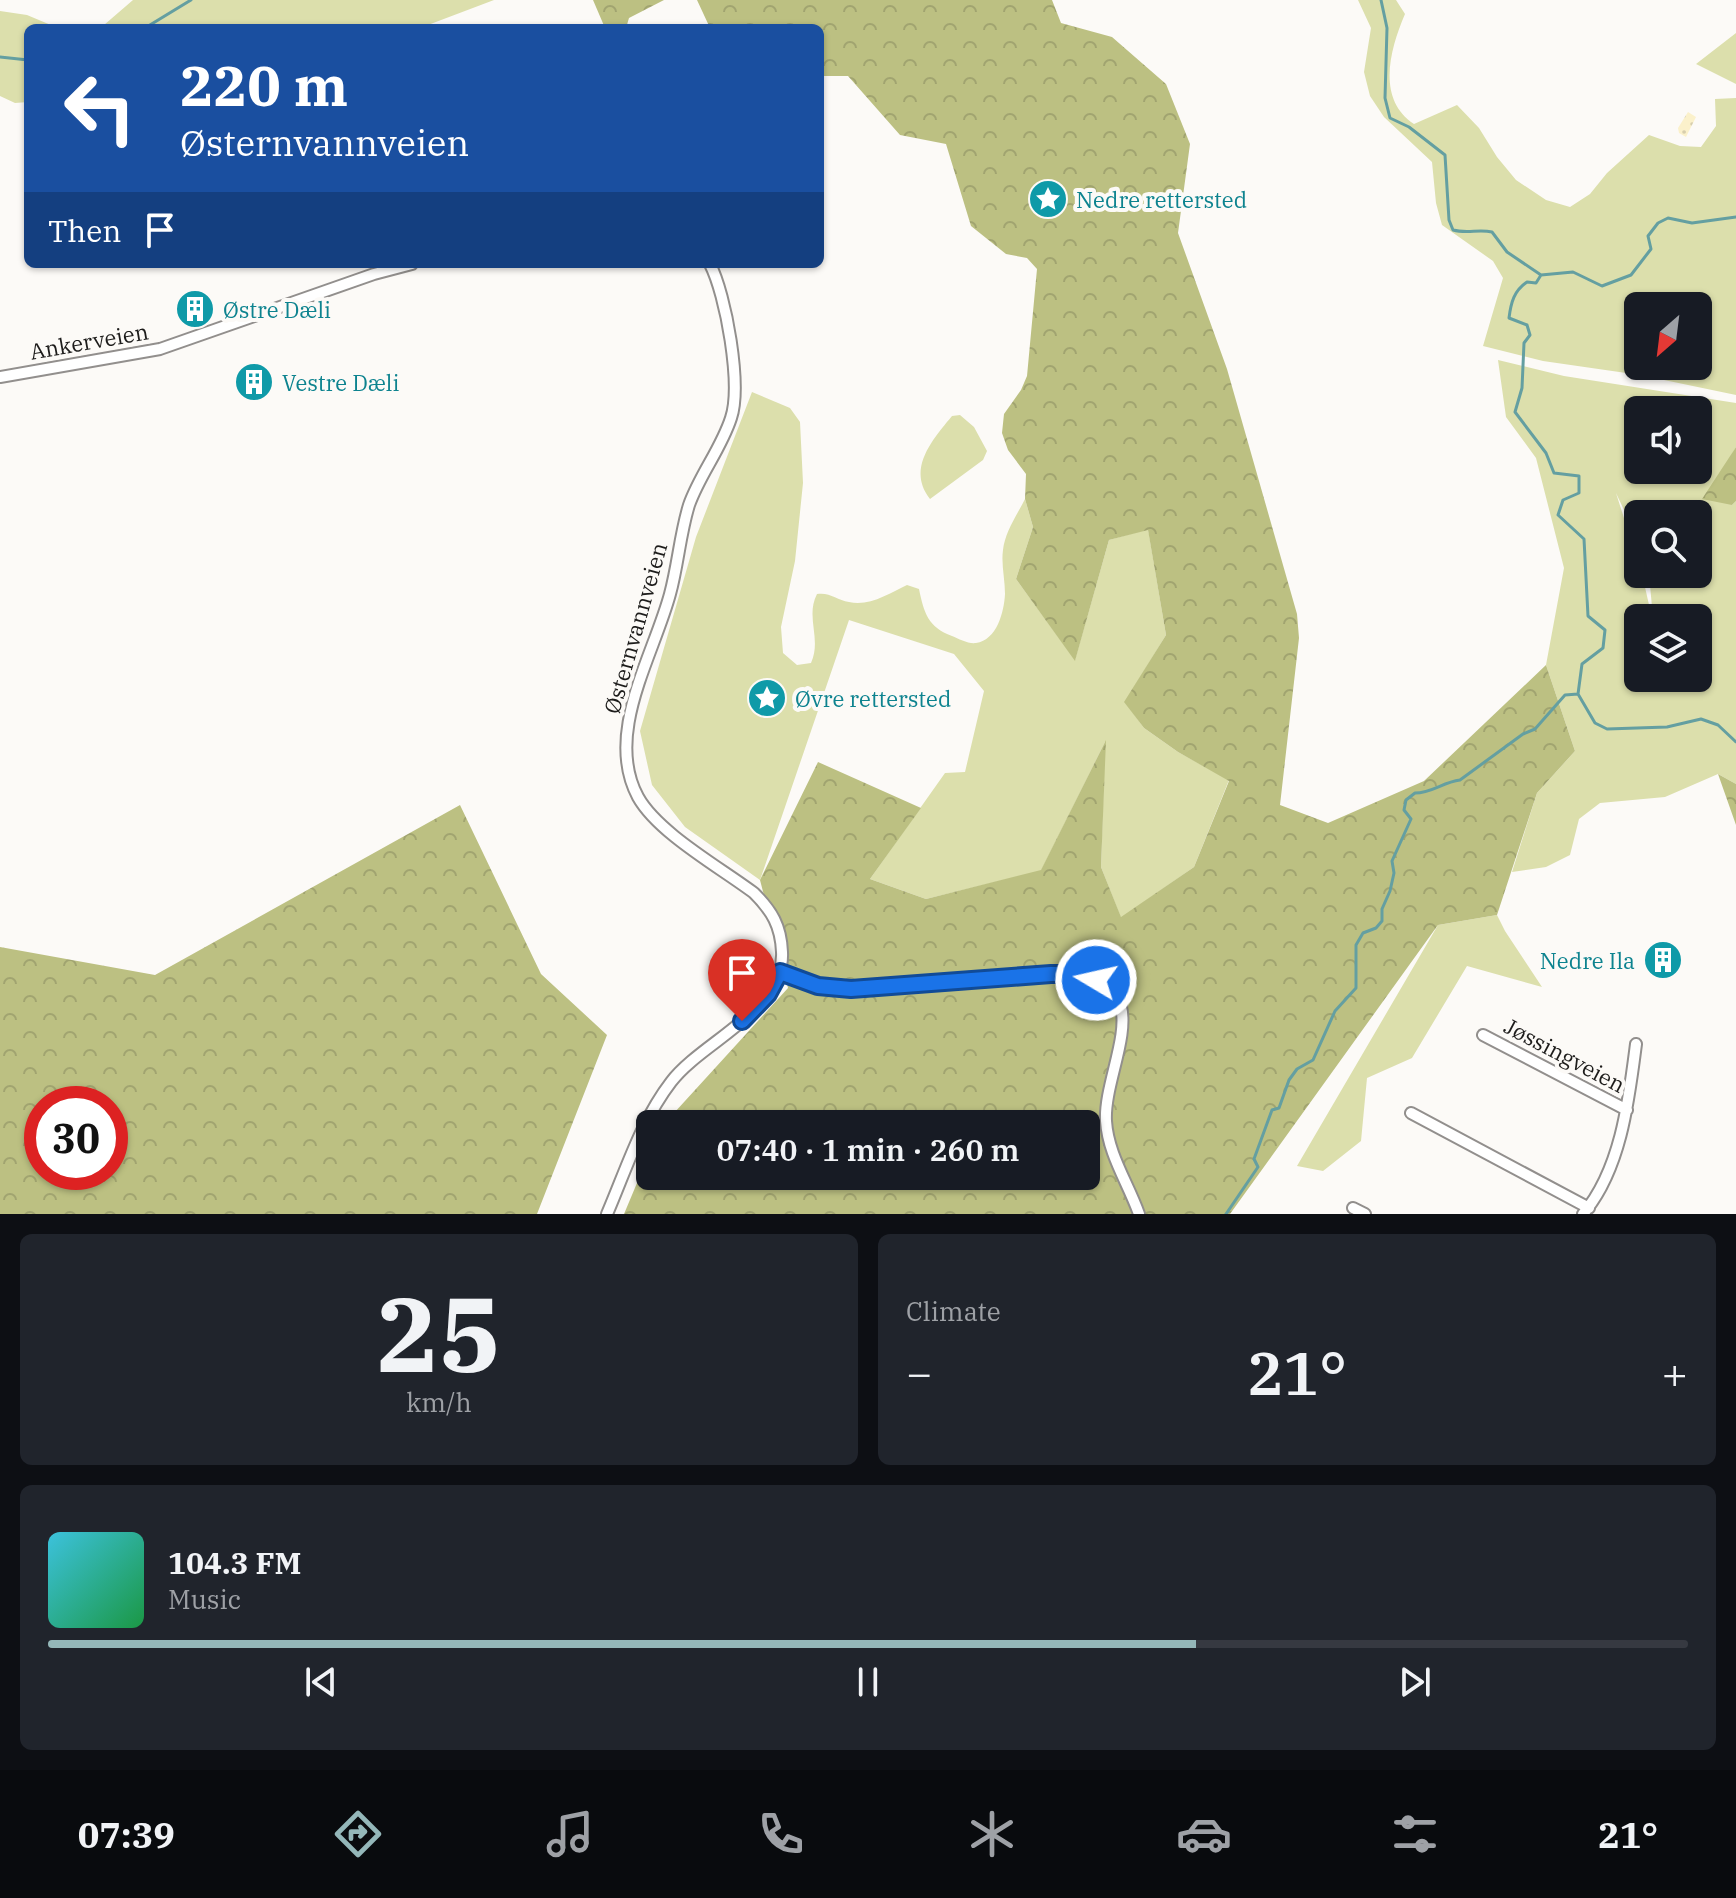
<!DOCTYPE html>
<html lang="en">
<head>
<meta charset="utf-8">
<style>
  :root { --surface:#171b24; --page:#20242c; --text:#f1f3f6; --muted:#9ea1a6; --line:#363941; --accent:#94b7b9 }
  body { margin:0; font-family:"IBM Plex Serif",serif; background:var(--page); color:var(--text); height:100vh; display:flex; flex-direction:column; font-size:30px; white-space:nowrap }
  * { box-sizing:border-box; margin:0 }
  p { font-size:26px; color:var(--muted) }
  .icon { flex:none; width:44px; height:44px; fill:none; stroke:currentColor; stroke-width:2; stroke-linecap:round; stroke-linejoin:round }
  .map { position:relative; height:1214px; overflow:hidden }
  .panel { display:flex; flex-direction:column; gap:20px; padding:20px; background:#0d0f14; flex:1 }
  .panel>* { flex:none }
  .guide { position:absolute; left:24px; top:24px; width:800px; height:244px; border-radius:12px; box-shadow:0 2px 6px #0004; background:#1a4fa0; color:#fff; overflow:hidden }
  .needle { width:52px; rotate:208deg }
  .controls { position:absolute; left:1624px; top:292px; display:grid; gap:16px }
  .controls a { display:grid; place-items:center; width:88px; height:88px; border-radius:12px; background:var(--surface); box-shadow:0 2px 6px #0004; font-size:40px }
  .speed { position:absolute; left:24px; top:1086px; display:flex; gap:16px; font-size:40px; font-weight:700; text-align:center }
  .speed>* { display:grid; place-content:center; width:104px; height:104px; border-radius:50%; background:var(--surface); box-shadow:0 2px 6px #0004; line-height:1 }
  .speed .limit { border:12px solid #d22; background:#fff; color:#111 }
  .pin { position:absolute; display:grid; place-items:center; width:68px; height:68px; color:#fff; margin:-82px -34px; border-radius:50% 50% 50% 0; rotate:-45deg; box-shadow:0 0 8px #0007 }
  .pin .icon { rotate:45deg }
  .me { position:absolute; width:88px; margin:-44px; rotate:279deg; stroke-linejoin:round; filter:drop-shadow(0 0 6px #0008) }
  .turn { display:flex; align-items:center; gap:28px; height:168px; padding:0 24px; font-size:36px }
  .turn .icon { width:104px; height:104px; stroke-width:2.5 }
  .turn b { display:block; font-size:56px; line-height:68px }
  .then { display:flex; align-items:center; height:76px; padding:0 24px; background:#0003; gap:16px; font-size:30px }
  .big { font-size:60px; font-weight:600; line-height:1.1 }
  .panel .tile { flex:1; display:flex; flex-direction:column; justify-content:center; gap:12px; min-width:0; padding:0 28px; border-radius:12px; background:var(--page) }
  .panel .dial { align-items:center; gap:0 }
  .dial b { font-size:104px; line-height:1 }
  .song { display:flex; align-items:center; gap:24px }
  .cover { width:96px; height:96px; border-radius:12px; background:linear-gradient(135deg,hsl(190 70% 55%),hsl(140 70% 35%)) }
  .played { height:8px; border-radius:4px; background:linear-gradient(90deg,var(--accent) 70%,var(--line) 70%) }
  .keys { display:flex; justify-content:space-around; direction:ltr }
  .heat { display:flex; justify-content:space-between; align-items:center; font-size:44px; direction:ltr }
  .panel .tiles { flex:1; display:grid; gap:20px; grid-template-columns:1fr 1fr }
  .tile:last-child { grid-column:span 2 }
  .trip { position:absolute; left:636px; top:1110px; width:464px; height:80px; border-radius:12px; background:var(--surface); box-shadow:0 2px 6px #0004; font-weight:600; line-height:80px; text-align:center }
  .tabs { display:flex; height:128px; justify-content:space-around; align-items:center; background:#090b0e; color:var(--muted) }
  .tabs .icon { width:56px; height:56px }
  .tabs .on { color:var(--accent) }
  .tabs b { font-size:36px; color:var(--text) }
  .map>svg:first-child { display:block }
</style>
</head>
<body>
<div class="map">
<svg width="1736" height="1214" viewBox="0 0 1736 1214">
  <defs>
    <pattern id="forest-crowns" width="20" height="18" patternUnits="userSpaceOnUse" patternTransform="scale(2)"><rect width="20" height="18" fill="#bcc082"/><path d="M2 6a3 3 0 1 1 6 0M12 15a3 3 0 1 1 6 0" fill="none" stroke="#a1a470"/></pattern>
    <pattern id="sand-dots" width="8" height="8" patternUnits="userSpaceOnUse" patternTransform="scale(2)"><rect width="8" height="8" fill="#fbf1cb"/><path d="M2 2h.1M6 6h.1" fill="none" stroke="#d7ceae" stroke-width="1.8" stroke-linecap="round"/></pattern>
  </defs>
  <rect width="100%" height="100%" fill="#fcfaf7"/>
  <path fill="#dcdfac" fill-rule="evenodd" d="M133,0h361l-74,28h-128l-26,-4 -10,4h-164l12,-3z
    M1358,0h38l9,14c-15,35 -29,85 9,110l43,-19 22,23 18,29 19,23 30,20 24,7 20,-13 17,-21 42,-38 31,11 21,1 15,-21 -1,-27 21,-1v297l-96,-20 -97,-14 -60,-15 20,-68 -10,-17 -51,-36 -6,-22 -4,-41 -48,-45 -14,-21 -6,-24 7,-44zM1638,306h60v60h-60z
    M0,11l27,4 31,13h-30v74l-13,1 -15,-7z
    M1736,33v51l-40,-20z
    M1498,360l66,16 172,27v44l-13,23 9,35 4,-4v283l-18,-10 -53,23 -65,6 -21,16 -9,36 -24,12 -34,5 25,-79 38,-42 -29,-86 18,-97 -28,-110 -30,-41zM1638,410h60v60h-60zM1616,493l22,47v-26h60v60h-49l4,44h45v60h-60v-60h14l-10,-44h-4v-12z
    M752,392l38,16 10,14 3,61 -8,78 -14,66 2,26 14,12 14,-2c11,-24 -6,-46 6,-69 13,-2 20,6 32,8 20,5 41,-9 58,-17l12,4c5,24 9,38 33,47 7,3 16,8 24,7 21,-3 28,-31 29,-49 0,-15 -4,-30 -2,-44 2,-18 14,-35 22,-51l8,28 -17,52 59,81 34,-120 39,-11 18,106 -41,67 19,26 34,24 51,28 -35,87 -73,51 -20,-51 4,-125 -64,129 -115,28 -56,-20 75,-106 20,-1 19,-81 -30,-37 -105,-34 -89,260 -75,-53 -33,-42 -12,-54 56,-194z
    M960,415l14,12 13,24 -4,9 -53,39c-24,-30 3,-60 22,-83z
    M1497,915l8,16 37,56 -75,-21 -55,92 -45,20 -6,63 -38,30 -26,-5 141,-241z"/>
  <path fill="url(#forest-crowns)" fill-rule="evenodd" d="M593,0h71l-35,18 -3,10h-21z
    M697,0h355l9,23 51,14 54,47 24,60 -12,89 49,136 70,245 2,24 -19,167 48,18 96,-42 122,-116 29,86 -38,42 -40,122 -59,10 -208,289h-606l26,-62v24h436v-52h-422l124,-136 -28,-108 58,-118 103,46 -51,71 56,20 115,-29 65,-130 -5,127 20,50 73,-50 35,-86 -51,-29 -34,-24 -20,-26 42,-67 -18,-105 -39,10 -34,121 -59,-82 17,-52 -8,-28 1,-25 -18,-24 -6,-17 2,-19 17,-24 6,-14 10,-107 -10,-11 -21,-4 -35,-28 -25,-82 -46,-9 -52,-59h-28v-48h-110z
    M1736,447v54l-4,4 -30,-6z
    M1718,774l18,10v41z
    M460,805l81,169 66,61 -70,179h-537v-267l155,28zM42,1104h68v68h-68z"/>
  <path fill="url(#sand-dots)" d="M1688,112l8,5 -10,20 -7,-4 -1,-5z"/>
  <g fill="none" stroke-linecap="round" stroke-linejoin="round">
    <path stroke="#649fa1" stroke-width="3" d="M1381,0l6,28 -2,70 5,20 19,9 36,28 4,65 4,10c14,4 25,-1 39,2l15,20 34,23 32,-3 29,14 29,-11 20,-26 -3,-13 10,-13 10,-5 24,5 44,-6
      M145,28l46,-28
      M0,57l28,3
      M1541,275l-5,8 -9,-1c-13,9 -16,20 -18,36l18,7 3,10 -6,8 -2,45 -7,24 31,41 8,20 25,3v17l-16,7 -5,15 26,24 4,77 17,14 -2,18 -21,16 -4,30
      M1578,694l17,29 12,6 60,-2 34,-8 17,6 18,17
      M1226,1214l32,-47 -4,-8 18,-49 7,-2 10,-28 8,-11 16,-9 22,-49 21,-23v-43l7,-12 13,-5 6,-7v-12l8,-18 4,-18 -2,-12 19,-42 -7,-9 2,-10 9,-7c17,0 28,-11 45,-13l63,-46 12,-5 30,-34 13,-1"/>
    <g stroke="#928f8d" stroke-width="14">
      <path id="minor" d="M0,377l160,-28 214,-75 38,-10
        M780,972l38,14 20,3 226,-16c102,6 39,93 42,148 2,33 22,62 33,93
        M1483,1035l144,75
        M1411,1113l178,95
        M1353,1208l12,6
        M607,1214c19,-44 34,-93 64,-132 31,-41 114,-71 111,-130 -1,-26 -10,-41 -28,-59 -33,-25 -96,-60 -116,-96 -34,-63 15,-140 32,-203 8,-29 10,-60 19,-89 11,-31 32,-56 42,-87 11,-33 -5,-123 -21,-154
        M1583,1214c38,-44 46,-115 53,-170"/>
    </g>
    <use href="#minor" stroke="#fff" stroke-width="10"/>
  </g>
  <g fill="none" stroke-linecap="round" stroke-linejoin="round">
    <g stroke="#114b97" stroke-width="20">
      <path id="route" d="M742,1021l26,-27 12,-22 38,14 33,3 200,-15h23l22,6"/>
    </g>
    <use href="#route" stroke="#1a73e8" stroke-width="14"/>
  </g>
  <defs>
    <g id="sight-disc" transform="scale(2)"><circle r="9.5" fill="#0f9aa8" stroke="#fcfaf7"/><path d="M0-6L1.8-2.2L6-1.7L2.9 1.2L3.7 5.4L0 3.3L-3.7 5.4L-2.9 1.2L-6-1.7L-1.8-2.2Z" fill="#fff"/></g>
    <g id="building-disc" transform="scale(2)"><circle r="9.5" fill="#0f9aa8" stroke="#fcfaf7"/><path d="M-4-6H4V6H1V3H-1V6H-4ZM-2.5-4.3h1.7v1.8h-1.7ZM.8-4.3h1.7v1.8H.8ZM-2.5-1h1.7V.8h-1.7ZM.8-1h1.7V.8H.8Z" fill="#fff"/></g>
  </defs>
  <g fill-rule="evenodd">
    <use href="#sight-disc" x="1048" y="199"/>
    <use href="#building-disc" x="195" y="309"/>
    <use href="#building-disc" x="254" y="382"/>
    <use href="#sight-disc" x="767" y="698"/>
    <use href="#building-disc" x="1663" y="960"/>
  </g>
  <g text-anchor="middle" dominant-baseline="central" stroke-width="8" stroke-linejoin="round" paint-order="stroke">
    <g font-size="22" fill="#0d838f" stroke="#fcfaf7" text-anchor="start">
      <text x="1076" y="199">Nedre rettersted</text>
      <text x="223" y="309">Østre Dæli</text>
      <text x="282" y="382">Vestre Dæli</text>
      <text x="795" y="698">Øvre rettersted</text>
      <text x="1635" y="960" text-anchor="end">Nedre Ila</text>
    </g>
    <g font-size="22" fill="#1d1c1b" stroke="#fcfaf7">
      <text transform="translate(89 341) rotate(-10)">Ankerveien</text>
      <text transform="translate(635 628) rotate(-74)">Østernvannveien</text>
      <text transform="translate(1565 1055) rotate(28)">Jøssingveien</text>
    </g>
  </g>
</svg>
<div class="controls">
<a><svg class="needle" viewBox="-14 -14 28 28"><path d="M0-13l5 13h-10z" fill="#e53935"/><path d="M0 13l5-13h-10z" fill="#9ea1a6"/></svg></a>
<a><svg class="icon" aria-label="sound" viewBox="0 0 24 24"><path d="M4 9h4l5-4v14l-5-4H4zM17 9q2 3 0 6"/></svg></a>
<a><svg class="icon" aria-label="search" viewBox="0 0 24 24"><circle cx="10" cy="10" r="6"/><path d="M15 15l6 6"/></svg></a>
<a><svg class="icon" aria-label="layers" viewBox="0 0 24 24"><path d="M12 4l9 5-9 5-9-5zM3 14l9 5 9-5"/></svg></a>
</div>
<div class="speed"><div class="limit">30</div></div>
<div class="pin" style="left:742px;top:1021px;background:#d93025"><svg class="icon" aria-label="arrive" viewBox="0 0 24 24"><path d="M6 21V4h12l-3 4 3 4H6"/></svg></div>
<svg class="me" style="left:1096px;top:980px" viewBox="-20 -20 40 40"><circle r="17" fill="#1a73e8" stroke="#fff" stroke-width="3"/><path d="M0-11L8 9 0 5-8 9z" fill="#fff"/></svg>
<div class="trip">07:40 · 1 min · 260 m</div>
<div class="guide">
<div class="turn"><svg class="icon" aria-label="left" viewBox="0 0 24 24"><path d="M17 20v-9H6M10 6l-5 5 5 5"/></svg><div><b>220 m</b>Østernvannveien</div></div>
<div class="then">Then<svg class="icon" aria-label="arrive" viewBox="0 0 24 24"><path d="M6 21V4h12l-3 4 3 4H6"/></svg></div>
</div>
</div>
<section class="panel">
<div class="tiles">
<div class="tile dial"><b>25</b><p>km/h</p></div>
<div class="tile"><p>Climate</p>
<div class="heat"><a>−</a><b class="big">21°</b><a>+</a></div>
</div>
<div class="tile">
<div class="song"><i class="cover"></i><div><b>104.3 FM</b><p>Music</p></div></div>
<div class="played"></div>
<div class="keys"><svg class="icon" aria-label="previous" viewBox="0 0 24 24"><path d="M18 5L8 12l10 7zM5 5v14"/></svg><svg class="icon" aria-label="pause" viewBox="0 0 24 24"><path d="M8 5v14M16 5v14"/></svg><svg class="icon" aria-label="next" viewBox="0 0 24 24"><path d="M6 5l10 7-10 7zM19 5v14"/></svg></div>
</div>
</div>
</section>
<nav class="tabs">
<b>07:39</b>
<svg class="icon on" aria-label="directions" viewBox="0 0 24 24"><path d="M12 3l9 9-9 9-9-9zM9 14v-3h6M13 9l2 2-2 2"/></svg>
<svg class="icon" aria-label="music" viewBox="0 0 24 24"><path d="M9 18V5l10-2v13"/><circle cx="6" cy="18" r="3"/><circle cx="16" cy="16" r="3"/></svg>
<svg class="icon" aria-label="phone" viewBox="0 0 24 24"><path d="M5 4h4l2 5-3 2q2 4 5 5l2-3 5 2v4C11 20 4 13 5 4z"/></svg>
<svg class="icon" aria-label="climate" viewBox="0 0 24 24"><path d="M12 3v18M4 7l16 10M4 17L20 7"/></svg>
<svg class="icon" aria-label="car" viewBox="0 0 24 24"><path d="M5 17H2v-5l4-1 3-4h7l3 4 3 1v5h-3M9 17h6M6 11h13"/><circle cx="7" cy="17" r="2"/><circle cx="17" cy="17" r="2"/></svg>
<svg class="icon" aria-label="filters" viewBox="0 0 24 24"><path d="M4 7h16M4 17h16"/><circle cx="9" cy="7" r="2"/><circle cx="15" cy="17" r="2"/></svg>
<b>21°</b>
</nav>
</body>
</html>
